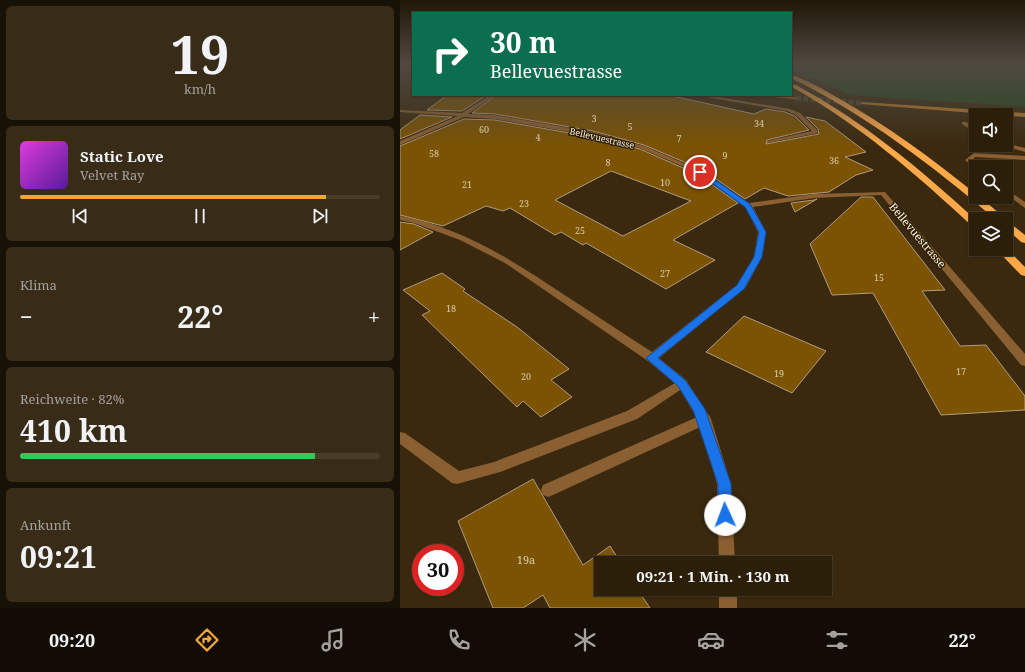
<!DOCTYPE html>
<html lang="de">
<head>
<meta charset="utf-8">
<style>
  :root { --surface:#2c1f0a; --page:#382c18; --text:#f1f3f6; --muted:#a6a29c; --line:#483d2b; --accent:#efa73d }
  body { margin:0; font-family:"Noto Serif",serif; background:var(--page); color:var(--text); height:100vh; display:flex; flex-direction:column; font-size:15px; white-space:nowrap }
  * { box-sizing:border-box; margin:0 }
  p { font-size:13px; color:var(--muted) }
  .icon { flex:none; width:22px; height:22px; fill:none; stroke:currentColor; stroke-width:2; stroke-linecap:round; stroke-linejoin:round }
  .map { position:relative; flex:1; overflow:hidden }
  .drawer { display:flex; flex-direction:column; gap:6px; padding:6px; background:#181106; width:400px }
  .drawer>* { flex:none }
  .banner { position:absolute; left:12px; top:12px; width:380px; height:84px; border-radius:0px; box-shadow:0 1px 3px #0004,0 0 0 1px var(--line); background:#0b6e4f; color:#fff; overflow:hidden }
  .tools { position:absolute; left:569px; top:108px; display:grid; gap:8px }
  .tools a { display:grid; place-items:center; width:44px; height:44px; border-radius:0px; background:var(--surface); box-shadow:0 1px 3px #0004,0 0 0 1px var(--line); font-size:20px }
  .speed { position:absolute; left:12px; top:544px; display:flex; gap:8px; font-size:20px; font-weight:700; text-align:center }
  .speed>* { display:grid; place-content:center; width:52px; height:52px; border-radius:50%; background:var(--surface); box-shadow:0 1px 3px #0004,0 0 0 1px var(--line); line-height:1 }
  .speed .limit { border:6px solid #d22; background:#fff; color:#111 }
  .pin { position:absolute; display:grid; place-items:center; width:34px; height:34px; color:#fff; margin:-17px; border:2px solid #fff; border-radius:50%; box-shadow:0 1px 4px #0007 }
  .me { position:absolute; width:44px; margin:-22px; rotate:358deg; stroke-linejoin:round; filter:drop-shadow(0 0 3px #0008) }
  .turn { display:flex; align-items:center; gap:14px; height:84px; padding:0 12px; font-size:18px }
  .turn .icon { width:52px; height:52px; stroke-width:2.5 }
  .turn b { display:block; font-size:28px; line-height:34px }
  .big { font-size:30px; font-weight:700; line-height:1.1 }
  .drawer .card { flex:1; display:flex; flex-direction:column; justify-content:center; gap:6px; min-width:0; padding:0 14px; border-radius:6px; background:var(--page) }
  .drawer .dial { align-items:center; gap:0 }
  .dial b { font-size:52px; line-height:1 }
  .song { display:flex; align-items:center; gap:12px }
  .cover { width:48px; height:48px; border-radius:6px; background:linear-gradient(135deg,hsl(300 70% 55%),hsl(270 70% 35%)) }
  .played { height:4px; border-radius:2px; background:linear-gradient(90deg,var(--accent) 85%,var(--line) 85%) }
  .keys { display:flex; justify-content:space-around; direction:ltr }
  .heat { display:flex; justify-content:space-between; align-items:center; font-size:22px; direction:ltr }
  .charge { height:6px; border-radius:3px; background:linear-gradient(90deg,#34c759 82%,var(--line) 0) }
  .trip { position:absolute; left:194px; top:556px; width:238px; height:40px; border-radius:0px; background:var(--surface); box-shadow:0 1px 3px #0004,0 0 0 1px var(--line); font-weight:700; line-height:40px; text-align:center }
  .tab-bar { display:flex; height:64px; justify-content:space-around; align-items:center; background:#120c04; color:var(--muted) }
  .tab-bar .icon { width:28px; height:28px }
  .tab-bar .selected { color:var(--accent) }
  .tab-bar b { font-size:18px; color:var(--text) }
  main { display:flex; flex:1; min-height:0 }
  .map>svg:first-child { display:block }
</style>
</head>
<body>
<main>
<section class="drawer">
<div class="card dial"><b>19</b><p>km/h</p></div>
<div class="card">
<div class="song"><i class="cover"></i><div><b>Static Love</b><p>Velvet Ray</p></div></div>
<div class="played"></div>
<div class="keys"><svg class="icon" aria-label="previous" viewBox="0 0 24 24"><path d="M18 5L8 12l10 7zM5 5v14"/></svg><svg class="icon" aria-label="pause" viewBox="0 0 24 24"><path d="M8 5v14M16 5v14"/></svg><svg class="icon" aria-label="next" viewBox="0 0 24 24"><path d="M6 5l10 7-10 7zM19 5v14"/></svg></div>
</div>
<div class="card"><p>Klima</p>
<div class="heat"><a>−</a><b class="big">22°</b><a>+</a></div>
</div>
<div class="card"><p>Reichweite · 82%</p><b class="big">410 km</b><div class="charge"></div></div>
<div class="card"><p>Ankunft</p><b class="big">09:21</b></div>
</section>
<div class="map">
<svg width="625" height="608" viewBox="0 0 625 608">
  <rect width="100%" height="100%" fill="#3a290e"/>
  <path fill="#234720" d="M391,63h234v44l-174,-12 -60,-26z"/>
  <path fill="#7b5303" stroke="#b19c7f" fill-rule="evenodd" d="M47,95h40l-25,16 -35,-1z
    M96,95h172l86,19 12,-5 19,3 10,4 14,14 -42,10 -1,4 53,-10 -1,-5 -12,-12 19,4 41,31 -21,5 28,13 -17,5 -27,17 -41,4 -24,-8 -19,11 -42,-29 -59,-25 -51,-14 -98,-17 -23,-1z
    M20,115l32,2 -52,22v-9z
    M64,119l31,1 98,17 47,12 57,25 41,29 -65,37 42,20 -49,29 -80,-46 -3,2 -22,-13 -6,3 -45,-27 -7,3 -17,-5 -43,20 -43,-11v-69zM211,171l80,30 -68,35 -68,-36z
    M461,197h12l72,93 -23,1 38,55 26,-1 39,51v14l-84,5 -68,-122 -41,2 -22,-51z
    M417,199l-22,13 -4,-9 23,-3z
    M0,222l14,2 19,8 -33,18z
    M42,273l23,16 -2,2 54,36 52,42 -18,11 21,17 -31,20 -18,-16 -6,6 -95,-92 8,-4 -27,-21z
    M344,316l82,35 -34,42 -86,-41z
    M133,479l50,86 27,-19 11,17h-20v26h36l13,19h-100l-7,-13 -20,13h-30l-35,-87z"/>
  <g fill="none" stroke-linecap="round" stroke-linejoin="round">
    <path stroke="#57472e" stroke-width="4" stroke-dasharray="4 2" stroke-linecap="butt" d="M396,98h6"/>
    <path stroke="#57472e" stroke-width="5" stroke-dasharray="5 2.5" stroke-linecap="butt" d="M396,98l66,5"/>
    <path fill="#8a5f32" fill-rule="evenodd" d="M296,95h10l84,14 10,4 17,17 1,3 -51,10v-2l45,-10 -16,-16 -9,-4z
      M562,122h4l10,7v4l-14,-9z
      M606,143l19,5v4l-21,-6 -1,-1h3z
      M282,379l4,1 2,3 -2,3 -49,33 -137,53 -43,12 -5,-1 -52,-39v-12l5,1 54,38 35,-9 133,-51z
      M304,414l5,1 2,4 -2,4 -156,72 -5,2 -5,-2 -2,-5 2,-5z"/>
    <path fill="#8a5f32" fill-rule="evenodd" d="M90,95h5l-27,19 27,1 98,17 51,14 58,25 47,32 65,-9 71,-2 140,162v12l-4,-1 -140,-170 -67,3 -61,9 13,25 -4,25 -16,30 -87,71 27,22 25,39 20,65 4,79h-16l-2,-79 -19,-64 -20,-34 -30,-25 -143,-98 -45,-23 -46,-17 -14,-3v-4c61,11 112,44 163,78 30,19 59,39 89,58l85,-67 17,-28 4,-25 -13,-26 -47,-33 -58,-25 -47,-12 -98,-17 -31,-2 -64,28v-4l58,-25 -58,-4v-2l62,3z
      M574,153l51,3v4l-50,-3 -3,3 7,7h-3v3l-11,-10z
      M606,189l19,13v6l-19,-14z
      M319,589h18v19h-18z"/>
    <path fill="#be7a2a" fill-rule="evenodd" d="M352,95h21l25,3 -2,1z
      M462,102l163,11v4l-165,-13z"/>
    <path fill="#fda94a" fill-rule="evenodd" d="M391,75c16,5 32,14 47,23 49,27 94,61 138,96v3h4l26,22h-11c-63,-54 -129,-104 -204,-141z
      M392,85h4c67,36 124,84 180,135v8l-3,-1c-57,-53 -113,-102 -181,-140z
      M606,220l19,15v8l-4,-1 -15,-14z
      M606,248l19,19v9l-4,-1 -25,-26z"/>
  </g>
  <linearGradient id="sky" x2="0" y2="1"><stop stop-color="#201708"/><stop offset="0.43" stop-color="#4f4941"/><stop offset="1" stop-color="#4f4941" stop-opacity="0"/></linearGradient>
  <rect width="625" height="148" fill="url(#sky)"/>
  <path fill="#1a73e8" stroke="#114b97" d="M298,171h4l48,33 16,28 -4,25 -18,32 -86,69 27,22 20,29 26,75 1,31 -2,5 -5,2 -5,-2 -2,-5v-31l-25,-74 -15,-24 -32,-28 91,-73 17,-28 5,-25 -14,-25 -47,-34z"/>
  <g text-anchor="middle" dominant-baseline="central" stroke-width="3" stroke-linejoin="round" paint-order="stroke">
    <g font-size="9" fill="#dccaaa">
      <text x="194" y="118">3</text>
      <text x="359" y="123">34</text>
      <text x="230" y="126">5</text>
      <text x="84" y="129">60</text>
      <text x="138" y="137">4</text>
      <text x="279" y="138">7</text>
      <text x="34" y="153">58</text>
      <text x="325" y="155">9</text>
      <text x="434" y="160">36</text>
      <text x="208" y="162">8</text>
      <text x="265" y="182">10</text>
      <text x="67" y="184">21</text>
      <text x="124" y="203">23</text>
      <text x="180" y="230">25</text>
      <text x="265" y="273">27</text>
      <text x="479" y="277">15</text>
      <text x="51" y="308">18</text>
      <text x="561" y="371">17</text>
      <text x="379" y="373">19</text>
      <text x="126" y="376">20</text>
    </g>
    <g font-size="9" fill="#fcf1e1" stroke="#2f1f04">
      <text transform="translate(202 138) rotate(13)">Bellevuestrasse</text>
    </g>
    <g font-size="11" fill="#fcf1e1" stroke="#2f1f04">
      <text transform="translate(518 235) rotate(50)">Bellevuestrasse</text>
    </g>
    <g font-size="11" fill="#dccaaa">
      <text x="126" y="559">19a</text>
    </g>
  </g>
</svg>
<div class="tools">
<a><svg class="icon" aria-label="sound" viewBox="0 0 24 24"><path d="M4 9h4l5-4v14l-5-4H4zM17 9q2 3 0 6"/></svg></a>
<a><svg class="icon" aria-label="search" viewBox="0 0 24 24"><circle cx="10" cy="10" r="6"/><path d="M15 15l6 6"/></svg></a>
<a><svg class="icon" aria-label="layers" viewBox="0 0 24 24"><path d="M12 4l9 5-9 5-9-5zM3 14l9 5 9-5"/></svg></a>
</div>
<div class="speed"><div class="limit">30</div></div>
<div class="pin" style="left:300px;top:172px;background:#d93025"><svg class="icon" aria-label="arrive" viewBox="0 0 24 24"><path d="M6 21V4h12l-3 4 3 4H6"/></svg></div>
<svg class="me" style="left:325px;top:515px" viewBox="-20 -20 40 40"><circle r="19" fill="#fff"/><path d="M0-13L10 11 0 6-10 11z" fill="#1a73e8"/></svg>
<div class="trip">09:21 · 1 Min. · 130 m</div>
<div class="banner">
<div class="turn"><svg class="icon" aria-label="right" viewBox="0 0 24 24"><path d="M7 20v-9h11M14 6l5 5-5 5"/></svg><div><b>30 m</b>Bellevuestrasse</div></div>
</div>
</div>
</main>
<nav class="tab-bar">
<b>09:20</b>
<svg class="icon selected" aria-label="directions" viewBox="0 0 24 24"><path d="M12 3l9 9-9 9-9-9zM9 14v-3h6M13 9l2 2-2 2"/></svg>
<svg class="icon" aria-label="music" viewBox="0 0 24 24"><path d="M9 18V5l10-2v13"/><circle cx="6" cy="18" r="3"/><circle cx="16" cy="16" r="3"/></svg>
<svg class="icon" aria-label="phone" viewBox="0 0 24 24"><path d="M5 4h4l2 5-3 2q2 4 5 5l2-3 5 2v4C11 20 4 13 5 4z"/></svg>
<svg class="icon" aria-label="climate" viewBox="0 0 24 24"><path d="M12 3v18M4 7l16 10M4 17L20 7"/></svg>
<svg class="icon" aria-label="car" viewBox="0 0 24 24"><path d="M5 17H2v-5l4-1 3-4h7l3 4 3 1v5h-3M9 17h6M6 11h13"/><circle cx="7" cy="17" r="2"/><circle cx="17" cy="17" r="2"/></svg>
<svg class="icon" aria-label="filters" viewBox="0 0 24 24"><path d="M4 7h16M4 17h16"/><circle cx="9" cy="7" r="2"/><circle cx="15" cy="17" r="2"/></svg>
<b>22°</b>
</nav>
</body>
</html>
